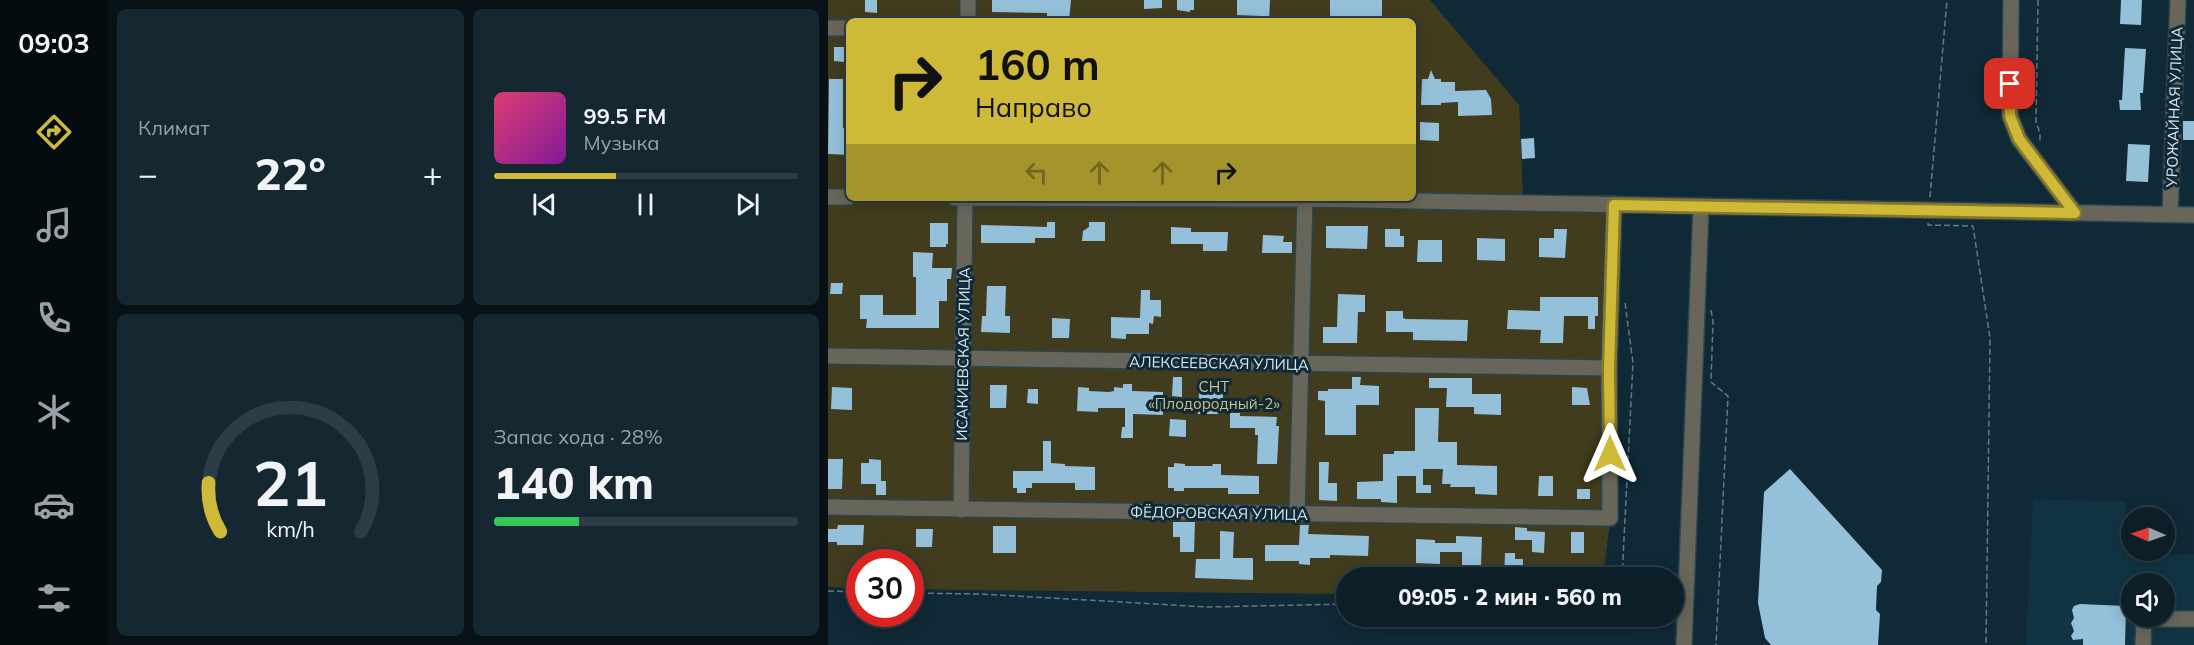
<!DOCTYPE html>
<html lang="ru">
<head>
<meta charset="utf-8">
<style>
  :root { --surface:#0c1f28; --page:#152730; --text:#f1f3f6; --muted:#9aa2a8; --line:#2c3d45; --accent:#ceb938 }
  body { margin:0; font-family:Mulish,sans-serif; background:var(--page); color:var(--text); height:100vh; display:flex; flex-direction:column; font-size:22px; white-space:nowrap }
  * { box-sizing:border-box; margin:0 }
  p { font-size:20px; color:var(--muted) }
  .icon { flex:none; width:33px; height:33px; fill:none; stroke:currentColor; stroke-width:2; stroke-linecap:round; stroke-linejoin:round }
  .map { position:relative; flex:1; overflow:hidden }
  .details { display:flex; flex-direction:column; gap:9px; padding:9px; background:#071116; width:720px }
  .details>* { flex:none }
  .top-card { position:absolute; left:18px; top:18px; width:570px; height:183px; border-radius:9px; box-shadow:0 3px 15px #0003,0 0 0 2px var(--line); background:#ceb938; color:#111; overflow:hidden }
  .needle { width:39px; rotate:272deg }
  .fabs { position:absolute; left:1293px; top:507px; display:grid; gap:12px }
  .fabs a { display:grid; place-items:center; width:54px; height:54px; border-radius:50%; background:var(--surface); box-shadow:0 3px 15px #0003,0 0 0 2px var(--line); font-size:30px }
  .speed { position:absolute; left:18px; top:549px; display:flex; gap:12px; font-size:30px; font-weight:700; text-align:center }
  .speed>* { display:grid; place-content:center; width:78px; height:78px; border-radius:50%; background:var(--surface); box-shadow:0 3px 15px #0003,0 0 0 2px var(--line); line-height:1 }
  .speed .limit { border:9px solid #d22; background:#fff; color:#111 }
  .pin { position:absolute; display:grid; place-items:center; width:51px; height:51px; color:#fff; margin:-26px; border-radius:12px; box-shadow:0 3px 9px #0006 }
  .me { position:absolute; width:66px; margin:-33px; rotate:0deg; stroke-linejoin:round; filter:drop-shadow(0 0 4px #0008) }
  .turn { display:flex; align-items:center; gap:21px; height:126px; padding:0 30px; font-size:27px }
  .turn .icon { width:78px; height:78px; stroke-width:2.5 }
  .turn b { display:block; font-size:42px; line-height:51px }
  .lanes { display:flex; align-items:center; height:57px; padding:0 30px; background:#0003; justify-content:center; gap:30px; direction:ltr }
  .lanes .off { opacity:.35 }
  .big { font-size:45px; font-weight:800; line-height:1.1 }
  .details .widget { flex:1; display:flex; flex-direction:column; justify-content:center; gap:9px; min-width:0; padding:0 21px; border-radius:9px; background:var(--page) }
  .details .dial { align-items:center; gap:0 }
  .dial svg { height:156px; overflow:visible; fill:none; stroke:var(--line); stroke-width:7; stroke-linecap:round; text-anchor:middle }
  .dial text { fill:var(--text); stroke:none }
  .song { display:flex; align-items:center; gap:18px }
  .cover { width:72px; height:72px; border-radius:9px; background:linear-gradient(135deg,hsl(340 70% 55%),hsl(290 70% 35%)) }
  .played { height:6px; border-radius:3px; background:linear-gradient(90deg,var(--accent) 40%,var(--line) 40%) }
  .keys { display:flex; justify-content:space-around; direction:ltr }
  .heat { display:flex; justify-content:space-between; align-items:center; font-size:33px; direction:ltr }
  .charge { height:9px; border-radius:4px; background:linear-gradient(90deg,#34c759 28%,var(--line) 0) }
  .details .tiles { flex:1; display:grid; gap:9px; grid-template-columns:repeat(2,1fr) }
  .trip { position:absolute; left:508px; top:567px; width:348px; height:60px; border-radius:30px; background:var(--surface); box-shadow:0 3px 15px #0003,0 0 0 2px var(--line); font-weight:800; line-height:60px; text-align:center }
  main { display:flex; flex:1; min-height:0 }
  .tab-bar { display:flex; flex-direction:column; width:108px; justify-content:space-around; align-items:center; background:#050c10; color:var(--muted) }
  .tab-bar .icon { width:42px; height:42px }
  .tab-bar .selected { color:var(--accent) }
  .tab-bar b { font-size:27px; color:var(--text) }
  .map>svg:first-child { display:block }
</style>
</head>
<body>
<main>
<nav class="tab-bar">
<b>09:03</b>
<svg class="icon selected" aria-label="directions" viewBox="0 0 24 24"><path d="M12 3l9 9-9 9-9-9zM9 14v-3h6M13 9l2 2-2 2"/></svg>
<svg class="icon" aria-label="music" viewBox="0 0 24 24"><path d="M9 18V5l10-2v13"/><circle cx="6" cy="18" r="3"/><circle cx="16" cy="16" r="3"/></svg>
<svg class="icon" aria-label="phone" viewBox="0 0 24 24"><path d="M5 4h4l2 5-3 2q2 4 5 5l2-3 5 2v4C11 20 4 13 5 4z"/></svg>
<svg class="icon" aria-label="climate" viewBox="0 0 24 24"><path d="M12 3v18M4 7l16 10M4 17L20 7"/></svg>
<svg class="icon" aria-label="car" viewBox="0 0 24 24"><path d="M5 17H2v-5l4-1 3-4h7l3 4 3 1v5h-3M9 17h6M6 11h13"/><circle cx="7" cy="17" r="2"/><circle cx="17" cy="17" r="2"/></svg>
<svg class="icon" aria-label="filters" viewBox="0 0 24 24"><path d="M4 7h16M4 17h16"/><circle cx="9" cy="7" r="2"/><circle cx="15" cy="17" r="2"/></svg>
</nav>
<section class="details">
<div class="tiles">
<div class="widget"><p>Климат</p>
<div class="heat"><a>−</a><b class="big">22°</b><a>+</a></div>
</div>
<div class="widget">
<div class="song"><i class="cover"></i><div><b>99.5 FM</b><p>Музыка</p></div></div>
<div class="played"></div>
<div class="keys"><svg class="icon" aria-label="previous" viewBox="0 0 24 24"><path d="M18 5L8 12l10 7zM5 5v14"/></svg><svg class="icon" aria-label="pause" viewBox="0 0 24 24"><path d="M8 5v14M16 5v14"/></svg><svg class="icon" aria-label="next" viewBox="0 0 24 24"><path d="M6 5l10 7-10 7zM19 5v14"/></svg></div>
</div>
<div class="widget dial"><svg viewBox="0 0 100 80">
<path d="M14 69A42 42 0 1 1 86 69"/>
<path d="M14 69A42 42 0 0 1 8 44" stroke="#ceb938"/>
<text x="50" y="56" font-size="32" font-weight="700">21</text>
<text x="50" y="72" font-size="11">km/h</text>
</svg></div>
<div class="widget"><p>Запас хода · 28%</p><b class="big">140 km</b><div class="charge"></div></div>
</div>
</section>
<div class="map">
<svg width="1366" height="645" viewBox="0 0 1366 645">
  <rect width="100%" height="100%" fill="#102936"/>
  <path fill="#123344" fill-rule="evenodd" d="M1205,499l93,3 -1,52 69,1v90h-168zM1304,584h32v32h-32z"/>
  <path fill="#413c1e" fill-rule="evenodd" d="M0,0h602l89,105 4,90h94l-5,311 -9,71 -256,1v16l-389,-4 -47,-1 -1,-27h-50l-1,26 -31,-1zM21,21h564v177h-564z"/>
  <path fill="#95c0da" d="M37,0h12v13l-12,-1z
    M164,0h79l-2,21h-22v-8l-55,-1z
    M316,0h18v8l-18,1z
    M349,0h17v10h-4v2l-13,-2z
    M409,0h33l-1,21h-8v-5l-24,-1z
    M502,0h52v18l-52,-1z
    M1293,0h21l-1,25 -21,-1z
    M6,47h10v15l-10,-1z
    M1297,48l21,1 -3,44h-3l1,17h-21l-1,-10h3z
    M603,70l4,9h6v3h14v9l31,-1 5,9 1,16 -34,1v-14l-17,1v2h-20l1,-26h6z
    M1,79h14v49l6,1v26l-21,-1z
    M1355,121h11v19h-11z
    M592,122l19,1v18l-19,-1z
    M706,138l1,20 -13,1 -1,-20z
    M1300,144l22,1 -2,37 -22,-1z
    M219,222h8v16h-20v5h-54v-18l66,2z
    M261,222h16v19h-23l1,-10 6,-4z
    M102,223h18v21h-2v3h-16z
    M498,226h42l-1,23 -41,-1z
    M343,227l20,1v4h37l-1,19h-24v-7h-32z
    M557,229h15v7h4v11h-19z
    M726,229h13l-2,29 -26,-1v-19h15z
    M435,235l21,1 -1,6h9v11h-30z
    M649,238l28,1v22l-28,-1z
    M590,240h24v22h-25z
    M85,252l20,1 -1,15h20l-1,11h-4v22h-8v27h-73l1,-9h-7v-24h23v20h33v-38h-3z
    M3,283h12l-1,11h-12z
    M159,286h19l-1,30h5v17l-29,-1 1,-16h4z
    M313,290h9v10h11v17l-7,-1 -1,8 -4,-1v11h-23v5l-15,-1v-21l29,1z
    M510,294l27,1v17h-7l-1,31h-34v-16h14z
    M712,297h58v19h-3v13h-7v-13h-24l-1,27h-23l1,-13 -34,-1 1,-19 32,1z
    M558,311h17v7l3,1 62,1 -1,21 -54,-1v-8h-27z
    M224,318l18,1 -1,19h-17z
    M345,377h9v20l-10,-1z
    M524,377h9l-1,8 19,1v19h-23v30h-31v-34l-7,-1v-9h10v-2h24z
    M601,378h43v16h29v21l-27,-1v-7h-28l1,-19h-18z
    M295,384h9v7l31,1v23l-30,-1v24h-12l1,-11h3v-19h-27v4l-21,-1 1,-24 11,1v3l20,1 5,-1v-4l9,1z
    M162,385h17l-1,23h-16z
    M4,387l20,1v22l-21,-1z
    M744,387l15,1 3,17h-18z
    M200,389h10v15l-11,-1z
    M371,392l24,1v21h-25z
    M587,408h24l-1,34h19v23l40,1v29l-22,-1v-7h-25l1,-3h-9l1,-15h-20v16h8v8h-15v-17h-19v27l-16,-1v-3h-24v-17l26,-1v-27h11v-3h21z
    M402,413h10v3l37,1 -1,9h3l-2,38h-20l1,-29h-3v-7h-25z
    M342,419l16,1v17l-17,-1z
    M215,441h8v22l14,1v2l30,1v23h-20v-7h-43v5h-6v5h-9v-5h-4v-17h30z
    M0,459h15l-1,30h-14z
    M41,459l12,1v21h5v14h-10v-11h-15v-21h8z
    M491,462h10l-1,21h9v18l-18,-1z
    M346,463l11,1v2h28l-1,-2h9v11l38,1v18h-31v-6h-44v3h-10v-3h-6v-21h6z
    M962,469l92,101 -1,12 -4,4 -1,24 4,4 -2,31h-107l-6,-7 -7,-35 6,-111z
    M711,476h14v20h-15z
    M749,489h13v10h-13z
    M345,522h22l-1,30h-14v-15h-7z
    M10,525h26l-1,20h-26v-3h-9v-13h9z
    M472,525h9l-1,9 61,2 -1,20 -38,-1v3h-20v7l-11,-1v-3h-34v-16h34z
    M165,526h23v27h-23z
    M687,527l12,1v3l18,1 -1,21 -12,-1v-12h-17z
    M88,529h17l-1,18h-16z
    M392,531l14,1 -1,26h20v22l-58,-2 1,-19h24z
    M743,532h13v21h-13z
    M628,536l26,1 -1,29h-19v-14h-22v12l-24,-1v-24l19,1v3h21z
    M677,553h10v6h8v19h-19z
    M1252,604l46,2 -1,39h-42v-6l-10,1 -2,-4 3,-5 -3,-8 3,-5 -2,-8 2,-4z"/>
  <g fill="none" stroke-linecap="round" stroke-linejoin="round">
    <g stroke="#2c4450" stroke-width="18">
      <path id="minor" d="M1183,0l-1,116 9,23 56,74
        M140,21v-21
        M0,28h21
        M0,197h21
        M127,198l350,1 889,16
        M1342,214l8,-214
        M0,356l781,12
        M0,507l782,11 -1,-150 5,-163
        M133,510l4,-312
        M469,514l8,-316
        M1311,619h55
        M856,645l17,-438
        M1315,645l1,-26"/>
    </g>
    <path stroke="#647984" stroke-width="1.5" stroke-dasharray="6 3" stroke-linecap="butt" d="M1210,0l-2,121 4,13v9
      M1102,197l17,-197
      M1100,223v2l45,1 17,112 -4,307
      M883,310l2,11 -2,61 17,14 -12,249
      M794,578l11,-215 -8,-60
      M0,591l32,1
      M82,593l71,1 227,13 139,-3"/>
    <use href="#minor" stroke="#68665b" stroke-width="15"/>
  </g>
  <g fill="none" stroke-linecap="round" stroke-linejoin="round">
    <g stroke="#867824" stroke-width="15">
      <path id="route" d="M782,454l-1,-85 5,-164 461,8 -56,-74 -9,-23v-32"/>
    </g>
    <use href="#route" stroke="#ceb938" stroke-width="10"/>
  </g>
  <g text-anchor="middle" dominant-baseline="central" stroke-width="6" stroke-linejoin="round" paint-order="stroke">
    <g font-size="15" fill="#d9e7f0" stroke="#102936">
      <text transform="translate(1346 107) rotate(-88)">УРОЖАЙНАЯ УЛИЦА</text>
      <text transform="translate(135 354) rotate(-89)">ИСАКИЕВСКАЯ УЛИЦА</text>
      <text transform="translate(391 363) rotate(1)">АЛЕКСЕЕВСКАЯ УЛИЦА</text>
      <text transform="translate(391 513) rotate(1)">ФЁДОРОВСКАЯ УЛИЦА</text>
    </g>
    <g font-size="15" fill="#ccc17d" stroke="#102936">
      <text x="386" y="386">СНТ<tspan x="386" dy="17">«Плодородный-2»</tspan></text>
    </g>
  </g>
</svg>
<div class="fabs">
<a><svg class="needle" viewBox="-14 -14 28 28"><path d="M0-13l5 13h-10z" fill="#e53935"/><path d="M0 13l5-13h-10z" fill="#9aa2a8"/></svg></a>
<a><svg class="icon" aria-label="sound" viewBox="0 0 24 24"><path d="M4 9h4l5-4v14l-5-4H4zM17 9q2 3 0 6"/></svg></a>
</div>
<div class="speed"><div class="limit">30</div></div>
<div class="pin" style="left:1182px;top:84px;background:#d93025"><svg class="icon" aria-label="arrive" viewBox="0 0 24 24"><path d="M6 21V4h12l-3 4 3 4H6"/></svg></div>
<svg class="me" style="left:782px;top:454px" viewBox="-20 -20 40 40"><path d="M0-17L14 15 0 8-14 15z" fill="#ceb938" stroke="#fff" stroke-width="4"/></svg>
<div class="trip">09:05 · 2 мин · 560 m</div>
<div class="top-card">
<div class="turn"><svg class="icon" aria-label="right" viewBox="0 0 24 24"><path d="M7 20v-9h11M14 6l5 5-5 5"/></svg><div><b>160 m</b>Направо</div></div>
<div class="lanes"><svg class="icon off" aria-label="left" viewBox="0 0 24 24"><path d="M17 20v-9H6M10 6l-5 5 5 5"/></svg><svg class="icon off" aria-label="ahead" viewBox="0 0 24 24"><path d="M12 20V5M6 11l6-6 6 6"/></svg><svg class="icon off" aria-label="ahead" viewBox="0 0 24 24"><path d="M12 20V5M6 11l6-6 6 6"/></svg><svg class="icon" aria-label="right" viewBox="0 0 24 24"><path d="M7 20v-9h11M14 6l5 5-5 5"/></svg></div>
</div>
</div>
</main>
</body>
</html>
